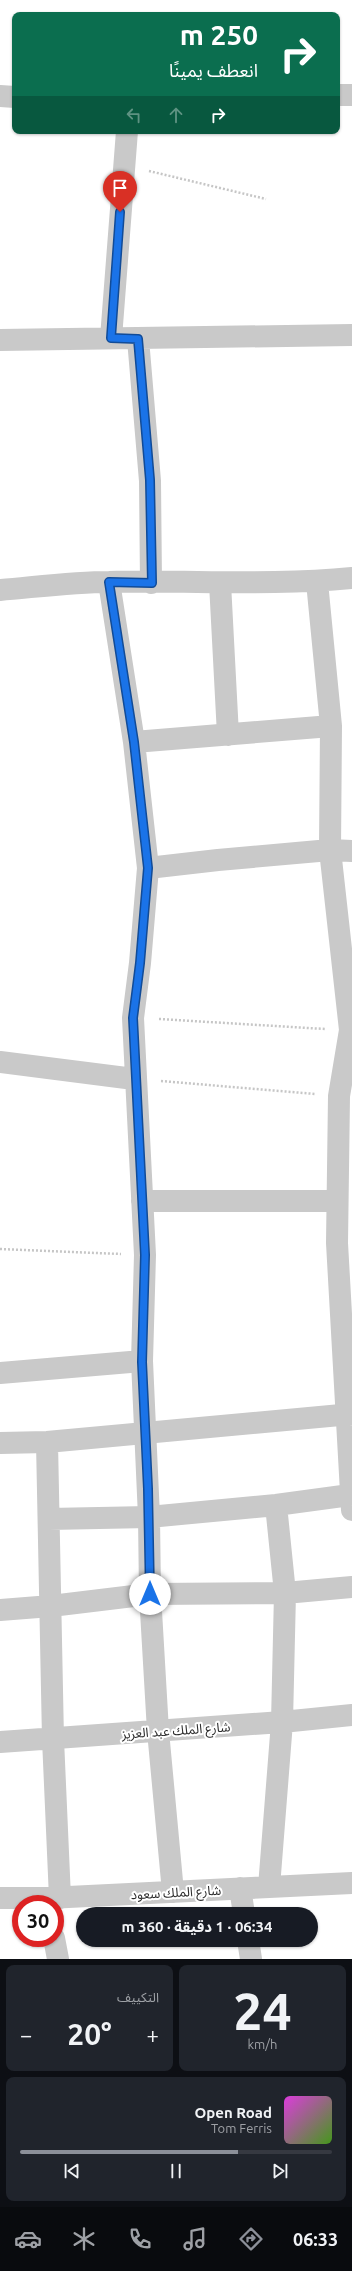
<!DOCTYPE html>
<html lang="ar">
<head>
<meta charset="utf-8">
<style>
  :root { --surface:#171b24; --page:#20242c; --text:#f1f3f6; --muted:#9ea1a6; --line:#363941; --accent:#8c9099 }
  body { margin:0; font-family:Ubuntu,"Noto Sans Arabic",sans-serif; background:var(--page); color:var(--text); direction:rtl; height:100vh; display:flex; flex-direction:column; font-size:15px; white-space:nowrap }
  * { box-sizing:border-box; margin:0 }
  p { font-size:13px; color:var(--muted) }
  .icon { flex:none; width:22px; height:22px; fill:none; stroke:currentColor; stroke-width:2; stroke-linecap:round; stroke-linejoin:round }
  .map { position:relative; height:1959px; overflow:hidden; direction:ltr }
  .details { display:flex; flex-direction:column; gap:6px; padding:6px; background:#0d0f14; flex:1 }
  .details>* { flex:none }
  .guide { position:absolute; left:12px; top:12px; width:328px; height:122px; border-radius:8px; box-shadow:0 1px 3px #0004; direction:rtl; background:#0b6e4f; color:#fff; overflow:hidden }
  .speed { position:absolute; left:12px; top:1895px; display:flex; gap:8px; font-size:20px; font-weight:700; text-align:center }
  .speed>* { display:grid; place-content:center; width:52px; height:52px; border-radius:50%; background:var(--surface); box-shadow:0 1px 3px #0004; line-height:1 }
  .speed .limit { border:6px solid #d22; background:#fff; color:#111 }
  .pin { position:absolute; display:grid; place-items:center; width:34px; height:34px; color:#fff; margin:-41px -17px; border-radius:50% 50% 50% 0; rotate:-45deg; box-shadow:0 0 4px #0007 }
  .pin .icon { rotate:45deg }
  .me { position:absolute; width:44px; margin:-22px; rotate:0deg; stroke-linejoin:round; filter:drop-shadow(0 0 3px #0008) }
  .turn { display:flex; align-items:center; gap:14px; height:84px; padding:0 16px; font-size:18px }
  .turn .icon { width:52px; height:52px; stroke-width:2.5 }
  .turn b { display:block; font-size:28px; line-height:34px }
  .lanes { display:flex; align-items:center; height:38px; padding:0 16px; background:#0003; justify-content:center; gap:20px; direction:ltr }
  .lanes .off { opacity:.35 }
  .big { font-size:30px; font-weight:700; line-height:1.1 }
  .details .widget { flex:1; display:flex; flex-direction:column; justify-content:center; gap:6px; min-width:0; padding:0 14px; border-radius:8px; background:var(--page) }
  .details .dial { align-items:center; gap:0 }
  .dial b { font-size:52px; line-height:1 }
  .song { display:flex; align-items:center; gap:12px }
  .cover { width:48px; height:48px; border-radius:6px; background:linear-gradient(135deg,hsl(300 70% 55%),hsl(100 70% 35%)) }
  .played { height:4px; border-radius:2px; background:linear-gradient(90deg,var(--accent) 70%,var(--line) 70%) }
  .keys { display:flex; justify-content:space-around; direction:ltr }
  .heat { display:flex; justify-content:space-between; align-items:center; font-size:22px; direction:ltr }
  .details .tiles { flex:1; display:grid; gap:6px; grid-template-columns:1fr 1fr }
  .widget:last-child { grid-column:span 2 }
  .trip { position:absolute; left:76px; top:1907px; width:242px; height:40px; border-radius:20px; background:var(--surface); box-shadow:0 1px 3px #0004; font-weight:700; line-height:40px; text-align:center; direction:rtl }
  .tabs { display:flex; height:64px; justify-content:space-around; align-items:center; background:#090b0e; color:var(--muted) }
  .tabs .icon { width:28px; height:28px }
  .tabs .current { color:var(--accent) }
  .tabs b { font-size:18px; color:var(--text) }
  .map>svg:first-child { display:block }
</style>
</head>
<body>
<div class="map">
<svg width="352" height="1959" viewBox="0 0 352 1959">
  <rect width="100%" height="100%" fill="#fff"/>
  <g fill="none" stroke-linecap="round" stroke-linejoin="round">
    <path stroke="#c6c6c6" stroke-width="2.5" stroke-dasharray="2 2" stroke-linecap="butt" d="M149,171l117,28
      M159,1019l166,10
      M161,1081l154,13
      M0,1249l121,5"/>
    <path stroke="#c9c9c9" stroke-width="22" d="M337,95h15
      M0,96l15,1
      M111,338l16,-207
      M138,339l12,142 1,102
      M0,340l352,-5
      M109,582l25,160 14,126 -8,95 -7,55 12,237 -3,106 7,156 1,77 8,137 15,161
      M317,582l14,144 -1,124 20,180 -11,66 -2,147 15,267
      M220,583l8,152
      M0,590c36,-3 73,-8 109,-8 81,-2 162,4 243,-4
      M134,742l197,-16
      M148,868l70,-8 112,-10 22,1
      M0,1062l134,17
      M142,1201h194
      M0,1373l142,-12
      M47,1442l6,297 7,159
      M0,1443l47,-1 305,-28
      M49,1519l100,-2 127,-12 74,-10
      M0,1610l51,-4 99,-12 135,-1 67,-6
      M0,1742l282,-20 70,-7
      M269,1887l13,-165 3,-129 -9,-88
      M240,1888l4,26
      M0,1898h48l304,-15
      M54,1938l4,21
      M248,1940l3,19"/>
  </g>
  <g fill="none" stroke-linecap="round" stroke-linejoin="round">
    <g stroke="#114b97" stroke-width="10">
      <path id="route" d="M120,212l-9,126 27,1 12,141 2,103 -43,-1 25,160 14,126 -8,95 -7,55 12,237 -3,107 6,127 2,105"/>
    </g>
    <use href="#route" stroke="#1a73e8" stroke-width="7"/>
  </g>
  <g text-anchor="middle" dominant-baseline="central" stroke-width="4" stroke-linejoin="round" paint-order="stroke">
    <g font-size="13" fill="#2c2c2c" stroke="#fff">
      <text transform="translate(176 1730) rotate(-4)">شارع الملك عبد العزيز</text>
      <text transform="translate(176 1892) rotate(-3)">شارع الملك سعود</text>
    </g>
  </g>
</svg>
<div class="speed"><div class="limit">30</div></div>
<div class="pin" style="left:120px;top:212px;background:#d93025"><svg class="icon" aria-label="arrive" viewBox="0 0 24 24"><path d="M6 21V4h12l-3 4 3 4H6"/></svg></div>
<svg class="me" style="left:150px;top:1594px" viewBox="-20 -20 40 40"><circle r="19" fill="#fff"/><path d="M0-13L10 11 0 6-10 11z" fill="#1a73e8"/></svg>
<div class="trip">06:34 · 1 دقيقة · 360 m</div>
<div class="guide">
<div class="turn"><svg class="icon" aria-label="right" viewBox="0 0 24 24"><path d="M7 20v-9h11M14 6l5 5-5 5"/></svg><div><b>250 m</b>انعطف يمينًا</div></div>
<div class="lanes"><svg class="icon off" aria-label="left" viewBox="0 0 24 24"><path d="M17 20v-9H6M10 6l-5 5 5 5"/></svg><svg class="icon off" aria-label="ahead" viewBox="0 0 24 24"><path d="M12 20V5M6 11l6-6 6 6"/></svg><svg class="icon" aria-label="right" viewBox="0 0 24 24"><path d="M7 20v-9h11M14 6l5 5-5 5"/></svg></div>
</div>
</div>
<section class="details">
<div class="tiles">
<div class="widget dial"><b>24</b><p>km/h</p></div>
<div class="widget"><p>التكييف</p>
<div class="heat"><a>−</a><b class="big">20°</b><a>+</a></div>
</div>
<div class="widget">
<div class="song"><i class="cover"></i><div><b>Open Road</b><p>Tom Ferris</p></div></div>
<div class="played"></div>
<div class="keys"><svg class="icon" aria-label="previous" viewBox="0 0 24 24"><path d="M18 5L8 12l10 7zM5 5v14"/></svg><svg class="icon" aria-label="pause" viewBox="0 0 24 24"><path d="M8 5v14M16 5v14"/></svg><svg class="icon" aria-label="next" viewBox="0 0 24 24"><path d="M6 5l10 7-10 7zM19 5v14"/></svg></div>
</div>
</div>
</section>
<nav class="tabs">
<b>06:33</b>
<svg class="icon current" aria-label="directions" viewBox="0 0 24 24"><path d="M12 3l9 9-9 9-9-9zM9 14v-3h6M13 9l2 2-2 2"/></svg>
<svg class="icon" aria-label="music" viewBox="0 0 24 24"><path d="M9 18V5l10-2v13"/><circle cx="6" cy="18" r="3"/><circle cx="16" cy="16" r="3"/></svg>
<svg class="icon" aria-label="phone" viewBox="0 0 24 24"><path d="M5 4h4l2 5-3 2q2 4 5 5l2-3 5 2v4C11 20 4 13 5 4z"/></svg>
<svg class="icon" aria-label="climate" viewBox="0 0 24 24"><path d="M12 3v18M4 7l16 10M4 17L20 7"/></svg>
<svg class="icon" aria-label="car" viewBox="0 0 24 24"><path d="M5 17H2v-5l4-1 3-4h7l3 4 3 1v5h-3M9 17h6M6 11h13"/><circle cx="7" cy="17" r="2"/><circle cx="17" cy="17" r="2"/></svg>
</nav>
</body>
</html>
